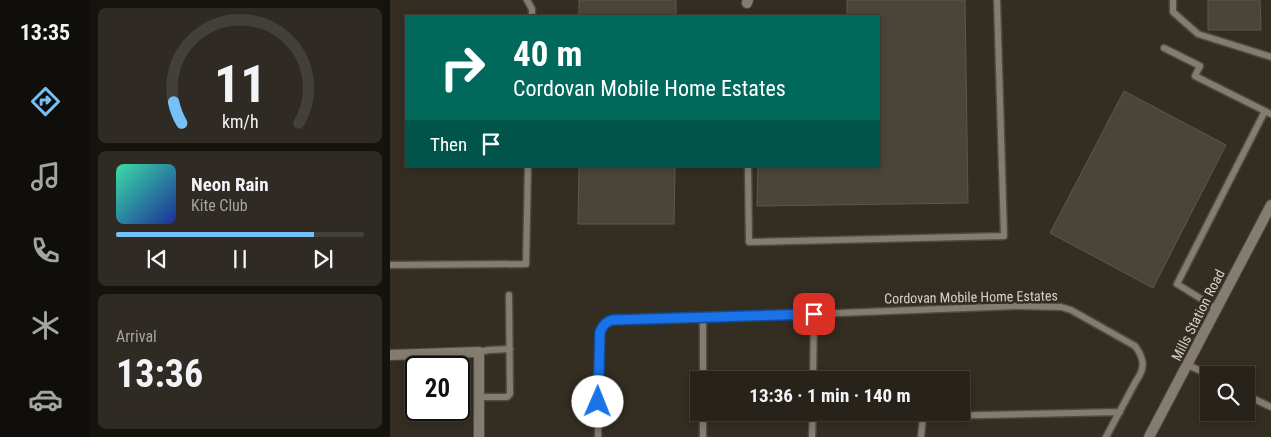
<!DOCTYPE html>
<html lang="en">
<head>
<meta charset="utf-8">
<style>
  :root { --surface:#27221a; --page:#2f2a23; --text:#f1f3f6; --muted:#a4a4a2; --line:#433f39; --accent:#75c0f6 }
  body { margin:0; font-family:"Roboto Condensed",sans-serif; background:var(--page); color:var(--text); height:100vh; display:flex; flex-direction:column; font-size:19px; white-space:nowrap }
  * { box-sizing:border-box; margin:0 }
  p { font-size:16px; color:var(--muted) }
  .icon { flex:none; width:28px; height:28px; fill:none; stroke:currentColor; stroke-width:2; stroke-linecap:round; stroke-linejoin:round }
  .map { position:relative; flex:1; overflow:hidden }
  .side { display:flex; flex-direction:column; gap:8px; padding:8px; background:#15130e; width:300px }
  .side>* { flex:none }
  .top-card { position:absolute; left:15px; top:15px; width:475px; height:152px; border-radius:0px; box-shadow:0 2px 8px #0003,0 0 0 1px var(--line); background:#00695c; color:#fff; overflow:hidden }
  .tools { position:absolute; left:810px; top:366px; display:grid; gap:10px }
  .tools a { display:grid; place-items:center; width:55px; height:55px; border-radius:0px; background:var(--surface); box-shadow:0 2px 8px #0003,0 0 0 1px var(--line); font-size:25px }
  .speed { position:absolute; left:15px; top:356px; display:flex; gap:10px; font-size:25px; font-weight:700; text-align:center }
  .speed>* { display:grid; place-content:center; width:65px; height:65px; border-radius:50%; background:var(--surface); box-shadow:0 2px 8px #0003,0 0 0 1px var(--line); line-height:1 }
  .speed .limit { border:2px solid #111; border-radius:8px; background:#fff; color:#111 }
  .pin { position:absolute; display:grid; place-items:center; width:42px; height:42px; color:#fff; margin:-21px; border-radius:10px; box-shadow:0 2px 8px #0006 }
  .me { position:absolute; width:55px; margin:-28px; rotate:1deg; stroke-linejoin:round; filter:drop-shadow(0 0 4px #0008) }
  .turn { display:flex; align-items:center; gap:18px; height:105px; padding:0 25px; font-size:22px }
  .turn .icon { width:65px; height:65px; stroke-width:2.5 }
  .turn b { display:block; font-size:35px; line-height:42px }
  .then { display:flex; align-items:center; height:48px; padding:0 25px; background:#0003; gap:10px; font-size:19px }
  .big { font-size:38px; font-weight:700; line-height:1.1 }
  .side .card { flex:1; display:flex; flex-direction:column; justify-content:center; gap:8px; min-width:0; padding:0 18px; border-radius:8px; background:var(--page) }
  .side .dial { align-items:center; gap:0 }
  .dial svg { height:130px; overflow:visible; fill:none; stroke:var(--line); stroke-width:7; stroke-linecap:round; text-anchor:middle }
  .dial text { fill:var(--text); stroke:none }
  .song { display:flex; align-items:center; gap:15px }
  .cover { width:60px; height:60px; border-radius:8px; background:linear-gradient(135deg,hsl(160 70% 55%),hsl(230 70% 35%)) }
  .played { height:5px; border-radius:2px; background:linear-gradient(90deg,var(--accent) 80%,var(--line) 80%) }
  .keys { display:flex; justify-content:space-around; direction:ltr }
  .trip { position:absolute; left:300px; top:371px; width:280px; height:50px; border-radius:0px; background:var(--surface); box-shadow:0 2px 8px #0003,0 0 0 1px var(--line); font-weight:700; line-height:50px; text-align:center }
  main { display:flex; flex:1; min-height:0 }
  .tab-bar { display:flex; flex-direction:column; width:90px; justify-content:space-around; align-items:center; background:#100e0a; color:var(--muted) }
  .tab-bar .icon { width:35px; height:35px }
  .tab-bar .selected { color:var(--accent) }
  .tab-bar b { font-size:22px; color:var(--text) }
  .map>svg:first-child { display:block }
</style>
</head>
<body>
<main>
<nav class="tab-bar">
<b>13:35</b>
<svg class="icon selected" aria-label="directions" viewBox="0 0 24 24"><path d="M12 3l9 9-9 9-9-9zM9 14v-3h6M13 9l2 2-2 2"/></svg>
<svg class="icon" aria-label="music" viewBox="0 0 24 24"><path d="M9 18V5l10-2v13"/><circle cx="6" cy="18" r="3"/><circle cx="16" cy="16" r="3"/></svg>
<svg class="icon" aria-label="phone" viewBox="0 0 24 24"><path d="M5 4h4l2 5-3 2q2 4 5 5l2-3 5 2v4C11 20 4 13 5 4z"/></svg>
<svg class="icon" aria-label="climate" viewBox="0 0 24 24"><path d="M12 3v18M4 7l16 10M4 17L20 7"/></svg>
<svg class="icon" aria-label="car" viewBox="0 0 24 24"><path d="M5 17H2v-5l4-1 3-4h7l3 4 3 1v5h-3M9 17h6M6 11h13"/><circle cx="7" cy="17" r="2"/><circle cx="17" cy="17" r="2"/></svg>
</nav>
<section class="side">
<div class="card dial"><svg viewBox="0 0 100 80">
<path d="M14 69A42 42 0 1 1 86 69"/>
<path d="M14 69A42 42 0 0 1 9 56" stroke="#75c0f6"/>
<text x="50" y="56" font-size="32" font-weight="700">11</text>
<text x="50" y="72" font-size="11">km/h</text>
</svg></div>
<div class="card">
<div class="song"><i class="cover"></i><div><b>Neon Rain</b><p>Kite Club</p></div></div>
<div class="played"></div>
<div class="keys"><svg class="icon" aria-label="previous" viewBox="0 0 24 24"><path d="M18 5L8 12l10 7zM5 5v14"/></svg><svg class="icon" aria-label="pause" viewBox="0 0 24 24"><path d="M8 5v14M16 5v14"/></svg><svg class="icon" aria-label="next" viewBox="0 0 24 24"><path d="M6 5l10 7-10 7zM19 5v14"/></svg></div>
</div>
<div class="card"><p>Arrival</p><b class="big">13:36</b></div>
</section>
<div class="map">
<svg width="881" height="437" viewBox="0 0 881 437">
  <rect width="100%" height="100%" fill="#342d22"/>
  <path fill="#4b4439" stroke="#5f574b" d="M189,0h97v16h-97z
    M457,0h118l3,203 -211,3 1,-40h121v-150h-32z
    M818,0h52l1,30h-53z
    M734,91l102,54 -73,143 -103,-55z
    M189,166h96l-1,58h-96z"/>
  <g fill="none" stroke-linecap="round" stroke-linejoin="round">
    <g stroke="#504a40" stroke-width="9">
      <path id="service" d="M137,0l5,9v7
        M783,0v12l25,22 73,23
        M774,48l36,18 -5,10 76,38
        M358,166l1,76 255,-6 -7,-236
        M0,265l136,-1 2,-98
        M826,308l-39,-24 88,-173
        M89,352l10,-2 21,-1
        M798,365l21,10
        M313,380v-63
        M423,380l1,-66
        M856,395l25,12
        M89,397h28l3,-3 -1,-99
        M313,412v25
        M495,417l235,-5
        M208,437l2,-105c3,-7 6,-10 12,-13l202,-5 202,-8 45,1 10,3 64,36c10,13 10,23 1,35l-30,56
        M422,437l1,-25
        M531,437l2,-21"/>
    </g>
    <g stroke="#504a40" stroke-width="12">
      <path id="minor" d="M357,3l1,-3
        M0,355l89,-3v85"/>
    </g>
    <g stroke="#504a40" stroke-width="12">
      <path id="tertiary" d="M759,437l122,-232"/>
    </g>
    <use href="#service" stroke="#847c70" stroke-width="6"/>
    <use href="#minor" stroke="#847c70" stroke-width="10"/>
    <use href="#tertiary" stroke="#847c70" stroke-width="10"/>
  </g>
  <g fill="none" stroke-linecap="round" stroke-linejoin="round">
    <g stroke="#114b97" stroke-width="12">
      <path id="route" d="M208,402l2,-70c3,-7 6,-10 12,-12l202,-6"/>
    </g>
    <use href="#route" stroke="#1a73e8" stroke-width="9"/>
  </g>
  <g text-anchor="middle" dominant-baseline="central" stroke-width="5" stroke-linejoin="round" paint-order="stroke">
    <g font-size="14" fill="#d5d1ca" stroke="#342d22">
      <text transform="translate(581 297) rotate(-1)">Cordovan Mobile Home Estates</text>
      <text transform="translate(808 315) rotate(-63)">Mills Station Road</text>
    </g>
  </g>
</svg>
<div class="tools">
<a><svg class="icon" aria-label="search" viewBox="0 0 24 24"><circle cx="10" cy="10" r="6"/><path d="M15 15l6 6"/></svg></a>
</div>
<div class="speed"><div class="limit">20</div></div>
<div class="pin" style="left:424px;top:314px;background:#d93025"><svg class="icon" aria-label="arrive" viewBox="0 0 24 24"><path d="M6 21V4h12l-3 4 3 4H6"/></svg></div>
<svg class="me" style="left:208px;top:402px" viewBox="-20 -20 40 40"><circle r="19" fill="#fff"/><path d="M0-13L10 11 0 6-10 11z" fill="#1a73e8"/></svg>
<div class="trip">13:36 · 1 min · 140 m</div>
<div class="top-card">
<div class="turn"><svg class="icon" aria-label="right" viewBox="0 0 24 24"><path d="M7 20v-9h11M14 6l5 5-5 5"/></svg><div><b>40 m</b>Cordovan Mobile Home Estates</div></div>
<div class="then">Then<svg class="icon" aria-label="arrive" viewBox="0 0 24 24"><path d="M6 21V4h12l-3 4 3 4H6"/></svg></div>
</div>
</div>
</main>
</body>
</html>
